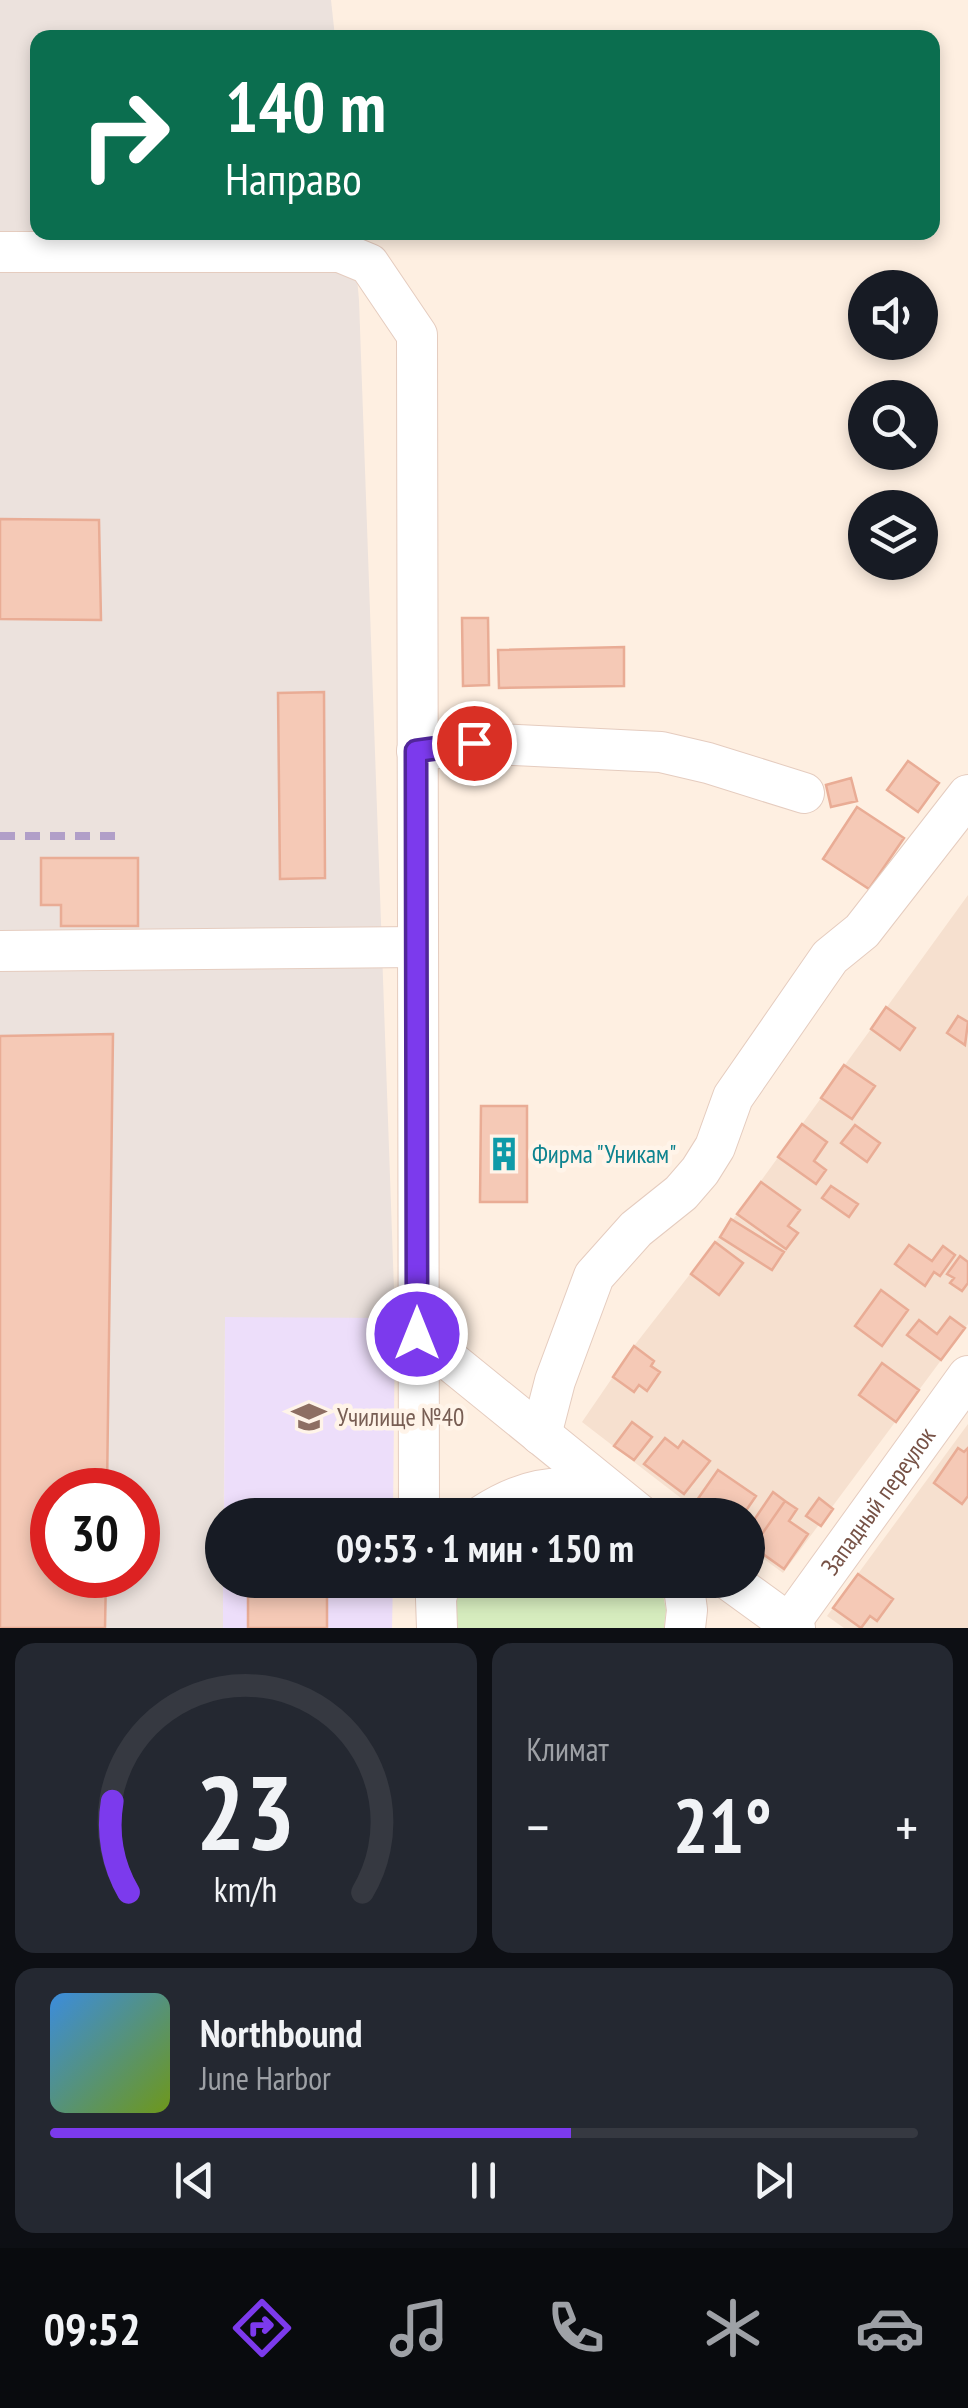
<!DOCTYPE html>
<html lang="ru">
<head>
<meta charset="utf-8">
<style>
  :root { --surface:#171b24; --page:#242831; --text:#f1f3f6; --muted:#9ea1a6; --line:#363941; --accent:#7c3aed }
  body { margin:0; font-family:"PT Sans Narrow",sans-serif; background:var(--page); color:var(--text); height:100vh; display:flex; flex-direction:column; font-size:38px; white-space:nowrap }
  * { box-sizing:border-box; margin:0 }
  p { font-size:32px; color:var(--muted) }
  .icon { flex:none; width:55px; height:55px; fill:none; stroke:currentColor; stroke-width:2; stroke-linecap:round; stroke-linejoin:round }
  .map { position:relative; height:1628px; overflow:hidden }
  .sheet { display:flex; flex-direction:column; gap:15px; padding:15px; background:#0d0f14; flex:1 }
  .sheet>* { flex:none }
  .hud { position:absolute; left:30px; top:30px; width:910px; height:210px; border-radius:20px; box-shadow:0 5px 15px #0003; background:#0b6e4f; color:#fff; overflow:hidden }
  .tools { position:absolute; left:848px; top:270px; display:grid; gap:20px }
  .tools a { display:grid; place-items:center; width:90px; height:90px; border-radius:50%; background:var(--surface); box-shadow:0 5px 15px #0003; font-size:50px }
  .speed { position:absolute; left:30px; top:1468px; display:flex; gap:20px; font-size:50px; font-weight:700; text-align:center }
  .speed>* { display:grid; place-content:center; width:130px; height:130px; border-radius:50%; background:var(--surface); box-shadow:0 5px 15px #0003; line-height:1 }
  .speed .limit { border:15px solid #d22; background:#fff; color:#111 }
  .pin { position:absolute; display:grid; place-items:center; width:85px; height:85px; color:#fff; margin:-42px; border:5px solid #fff; border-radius:50%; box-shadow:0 2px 10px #0007 }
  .me { position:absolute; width:110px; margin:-55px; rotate:0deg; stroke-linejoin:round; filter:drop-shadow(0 0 8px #0008) }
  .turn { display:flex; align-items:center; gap:35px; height:210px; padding:0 30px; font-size:45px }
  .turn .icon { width:130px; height:130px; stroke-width:2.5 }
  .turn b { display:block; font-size:70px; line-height:85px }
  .big { font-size:75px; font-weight:800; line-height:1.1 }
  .sheet .tile { flex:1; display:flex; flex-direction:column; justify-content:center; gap:15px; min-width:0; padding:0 35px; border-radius:20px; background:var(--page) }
  .sheet .dial { align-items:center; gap:0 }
  .dial svg { height:260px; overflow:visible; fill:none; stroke:var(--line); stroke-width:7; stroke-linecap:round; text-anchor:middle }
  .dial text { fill:var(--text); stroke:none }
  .song { display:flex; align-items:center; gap:30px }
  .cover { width:120px; height:120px; border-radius:15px; background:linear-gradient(135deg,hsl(210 70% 55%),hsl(80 70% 35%)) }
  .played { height:10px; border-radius:5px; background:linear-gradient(90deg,var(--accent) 60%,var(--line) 60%) }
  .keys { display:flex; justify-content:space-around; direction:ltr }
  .heat { display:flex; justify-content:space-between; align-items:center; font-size:55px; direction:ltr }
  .sheet .tiles { flex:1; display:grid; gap:15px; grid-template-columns:1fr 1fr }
  .tile:last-child { grid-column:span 2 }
  .trip { position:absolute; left:205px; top:1498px; width:560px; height:100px; border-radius:50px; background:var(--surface); box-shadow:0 5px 15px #0003; font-weight:800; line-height:100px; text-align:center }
  .tabs { display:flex; height:160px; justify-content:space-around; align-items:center; background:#090b0e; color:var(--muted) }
  .tabs .icon { width:70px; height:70px }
  .tabs .on { color:var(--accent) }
  .tabs b { font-size:45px; color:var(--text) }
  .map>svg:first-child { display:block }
</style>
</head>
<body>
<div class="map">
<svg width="968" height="1628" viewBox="0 0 968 1628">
  <rect width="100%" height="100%" fill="#feefe1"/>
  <path fill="#f6e0cf" d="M968,895v429l-185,249 -35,-26v-32h-45l-121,-93 52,-76 103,-132z
    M968,1424v204h-124l-17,-12z"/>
  <path fill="#ece2dd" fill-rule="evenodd" d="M0,0h331l4,37 -297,1v194l315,1 6,67 36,1018h-170l-2,310h-223zM52,1490h86v85h-86z"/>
  <path fill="#eddefa" d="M225,1317l170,1 -2,197h-169z
    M223,1580h170l-1,48h-169z"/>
  <path fill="#d6ecbe" d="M460,1580h200l6,30 -2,18h-208l-1,-27z"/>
  <path fill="#f5c9b6" stroke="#e9ac95" stroke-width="2.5" d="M0,519l99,1 2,100 -101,-1z
    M462,618h26l1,67 -26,1z
    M624,647v39l-125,2 -1,-38z
    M324,692l1,186 -45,1 -2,-186z
    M908,761l31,22 -21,29 -31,-22z
    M851,778l6,23 -26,6 -5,-22z
    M857,807l47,31 -35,51 -46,-30z
    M41,858h97v68h-77v-21h-20z
    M886,1007l29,21 -15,22 -29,-21z
    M958,1016l10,6 -3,23 -18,-12z
    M113,1034l-6,456h-55v85h54l-1,53h-105v-592z
    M844,1065l31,21 -23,33 -31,-21z
    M481,1106h46v96h-47z
    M802,1124l25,18 -13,19 12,9 -10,14 -38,-27z
    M855,1125l25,18 -13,19 -26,-19z
    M761,1182l39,28 -12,16 10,7 -12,16 -49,-35z
    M831,1186l27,18 -9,13 -27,-19z
    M731,1219l53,33 -12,18 -52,-33z
    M715,1242l28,21 -24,32 -28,-21z
    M909,1245l23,16 11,-15 12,9 -15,21 -6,-4 -9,14 -30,-22z
    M960,1256l8,6v21l-6,8 -12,-8 4,-5 -7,-4z
    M881,1290l27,20 -26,36 -27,-20z
    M950,1317l15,11 -24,32 -34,-25 12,-15 18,14z
    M634,1346l20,15 -3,5 9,6 -13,19 -8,-6 -5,7 -21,-15z
    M882,1363l37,27 -23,32 -37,-27z
    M632,1422l20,15 -18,23 -20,-14z
    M665,1438l13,10 5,-7 27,20 -26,33 -40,-30z
    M958,1448l6,4 4,-4v48l-6,8 -28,-21z
    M718,1470l38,26 -13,19h-30l-18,-12z
    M773,1492l12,9 -32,46 -5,-4v-14z
    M819,1498l14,11 -12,17 -15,-10z
    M249,1500h79v15h-80z
    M785,1501l12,8 -8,12 19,13 -24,35 -31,-22z
    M858,1574l35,25 -16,22 -7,-5 -9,12 -28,-20z
    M248,1580h79v48h-79z"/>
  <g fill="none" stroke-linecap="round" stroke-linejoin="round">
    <g stroke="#e5ccbf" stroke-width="42">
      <g id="minor">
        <path d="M0,252h340l29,12 48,71 2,1180"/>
        <path d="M417,751l57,-8 187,9 47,11 96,30"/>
        <path d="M0,951l417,-4"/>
        <path d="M417,1334l223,181"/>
        <path d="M541,1435l14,-54 39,-105 42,-47 45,-36 19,-22 15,-24 18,-50 97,-140 32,-26 106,-136"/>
        <path d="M483,1515c41,-27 85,-36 132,-15"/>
        <path d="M683,1580l4,30 -2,18"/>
        <path d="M729,1580l66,48"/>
        <path id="s1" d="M789,1624l179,-248"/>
        <path d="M437,1628l-1,-29 5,-19"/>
      </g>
    </g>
    <use href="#minor" stroke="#fff" stroke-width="40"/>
    <path stroke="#b19fc8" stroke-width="8" stroke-dasharray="15 10" stroke-linecap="butt" d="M0,836h120"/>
  </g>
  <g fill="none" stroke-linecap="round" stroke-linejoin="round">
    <g stroke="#51269a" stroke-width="25">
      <path id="route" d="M417,1334l-1,-583 58,-8"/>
    </g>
    <use href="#route" stroke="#7c3aed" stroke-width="18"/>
  </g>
  <defs>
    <g id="building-bare" transform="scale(2.7)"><path d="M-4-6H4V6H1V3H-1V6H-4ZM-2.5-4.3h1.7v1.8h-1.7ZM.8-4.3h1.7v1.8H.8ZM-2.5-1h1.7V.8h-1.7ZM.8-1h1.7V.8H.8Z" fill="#0f9aa8" stroke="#fff4e9" stroke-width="2.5" paint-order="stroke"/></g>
    <g id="university-bare" transform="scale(2.7)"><path d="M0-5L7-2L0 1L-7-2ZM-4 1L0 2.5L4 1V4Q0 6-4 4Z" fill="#8d6e63" stroke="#fff4e9" stroke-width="2.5" paint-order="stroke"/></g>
  </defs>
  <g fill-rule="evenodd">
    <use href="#building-bare" x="504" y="1154"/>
    <use href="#university-bare" x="309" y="1417"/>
  </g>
  <g text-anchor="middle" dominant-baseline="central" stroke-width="9" stroke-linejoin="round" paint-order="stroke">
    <g font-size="25" fill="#0d838f" stroke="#fff4e9" text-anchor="start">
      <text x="532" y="1154">Фирма "Уникам"</text>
    </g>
    <g font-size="25" fill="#785e54" stroke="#fff4e9" text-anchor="start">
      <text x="337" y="1417">Училище №40</text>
    </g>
    <g font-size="25" fill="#775246" stroke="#fff4e9">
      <text stroke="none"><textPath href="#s1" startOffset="152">Западный переулок</textPath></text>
    </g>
  </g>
</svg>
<div class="tools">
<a><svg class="icon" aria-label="sound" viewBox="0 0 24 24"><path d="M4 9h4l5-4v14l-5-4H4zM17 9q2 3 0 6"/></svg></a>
<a><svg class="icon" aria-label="search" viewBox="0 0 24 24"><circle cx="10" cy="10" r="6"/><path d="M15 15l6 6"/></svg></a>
<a><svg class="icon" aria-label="layers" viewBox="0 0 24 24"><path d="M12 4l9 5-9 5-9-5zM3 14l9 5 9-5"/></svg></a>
</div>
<div class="speed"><div class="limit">30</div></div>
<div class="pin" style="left:474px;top:743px;background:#d93025"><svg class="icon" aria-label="arrive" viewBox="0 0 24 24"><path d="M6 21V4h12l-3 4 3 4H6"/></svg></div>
<svg class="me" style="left:417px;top:1334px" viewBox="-20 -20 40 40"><circle r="17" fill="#7c3aed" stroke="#fff" stroke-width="3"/><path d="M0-11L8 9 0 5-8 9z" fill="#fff"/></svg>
<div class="trip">09:53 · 1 мин · 150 m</div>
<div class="hud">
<div class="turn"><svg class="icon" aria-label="right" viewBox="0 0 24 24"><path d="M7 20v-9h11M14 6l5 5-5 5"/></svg><div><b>140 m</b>Направо</div></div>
</div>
</div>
<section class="sheet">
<div class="tiles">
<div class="tile dial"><svg viewBox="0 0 100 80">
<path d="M14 69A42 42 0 1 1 86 69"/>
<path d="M14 69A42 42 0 0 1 9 41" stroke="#7c3aed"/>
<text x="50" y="56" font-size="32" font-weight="700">23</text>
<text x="50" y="72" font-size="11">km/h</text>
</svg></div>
<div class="tile"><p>Климат</p>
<div class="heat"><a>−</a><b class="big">21°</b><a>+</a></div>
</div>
<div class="tile">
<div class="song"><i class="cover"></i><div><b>Northbound</b><p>June Harbor</p></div></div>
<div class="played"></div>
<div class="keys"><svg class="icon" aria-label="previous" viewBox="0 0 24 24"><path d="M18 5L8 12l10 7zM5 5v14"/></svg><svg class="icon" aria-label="pause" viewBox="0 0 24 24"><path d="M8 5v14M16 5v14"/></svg><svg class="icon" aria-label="next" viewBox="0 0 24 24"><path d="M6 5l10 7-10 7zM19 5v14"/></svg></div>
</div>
</div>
</section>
<nav class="tabs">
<b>09:52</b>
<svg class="icon on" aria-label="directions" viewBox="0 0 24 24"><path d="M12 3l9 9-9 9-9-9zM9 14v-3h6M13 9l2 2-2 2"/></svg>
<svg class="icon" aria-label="music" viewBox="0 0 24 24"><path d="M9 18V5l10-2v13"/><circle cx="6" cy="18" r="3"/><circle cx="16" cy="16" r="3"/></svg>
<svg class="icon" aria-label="phone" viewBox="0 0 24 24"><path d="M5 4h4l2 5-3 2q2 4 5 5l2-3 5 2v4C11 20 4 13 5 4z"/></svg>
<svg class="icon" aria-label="climate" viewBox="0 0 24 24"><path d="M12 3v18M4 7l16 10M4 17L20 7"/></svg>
<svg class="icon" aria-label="car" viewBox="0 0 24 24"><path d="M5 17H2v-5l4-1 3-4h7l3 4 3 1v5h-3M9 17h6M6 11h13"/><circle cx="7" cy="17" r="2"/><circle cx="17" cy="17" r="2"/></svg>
</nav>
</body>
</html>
